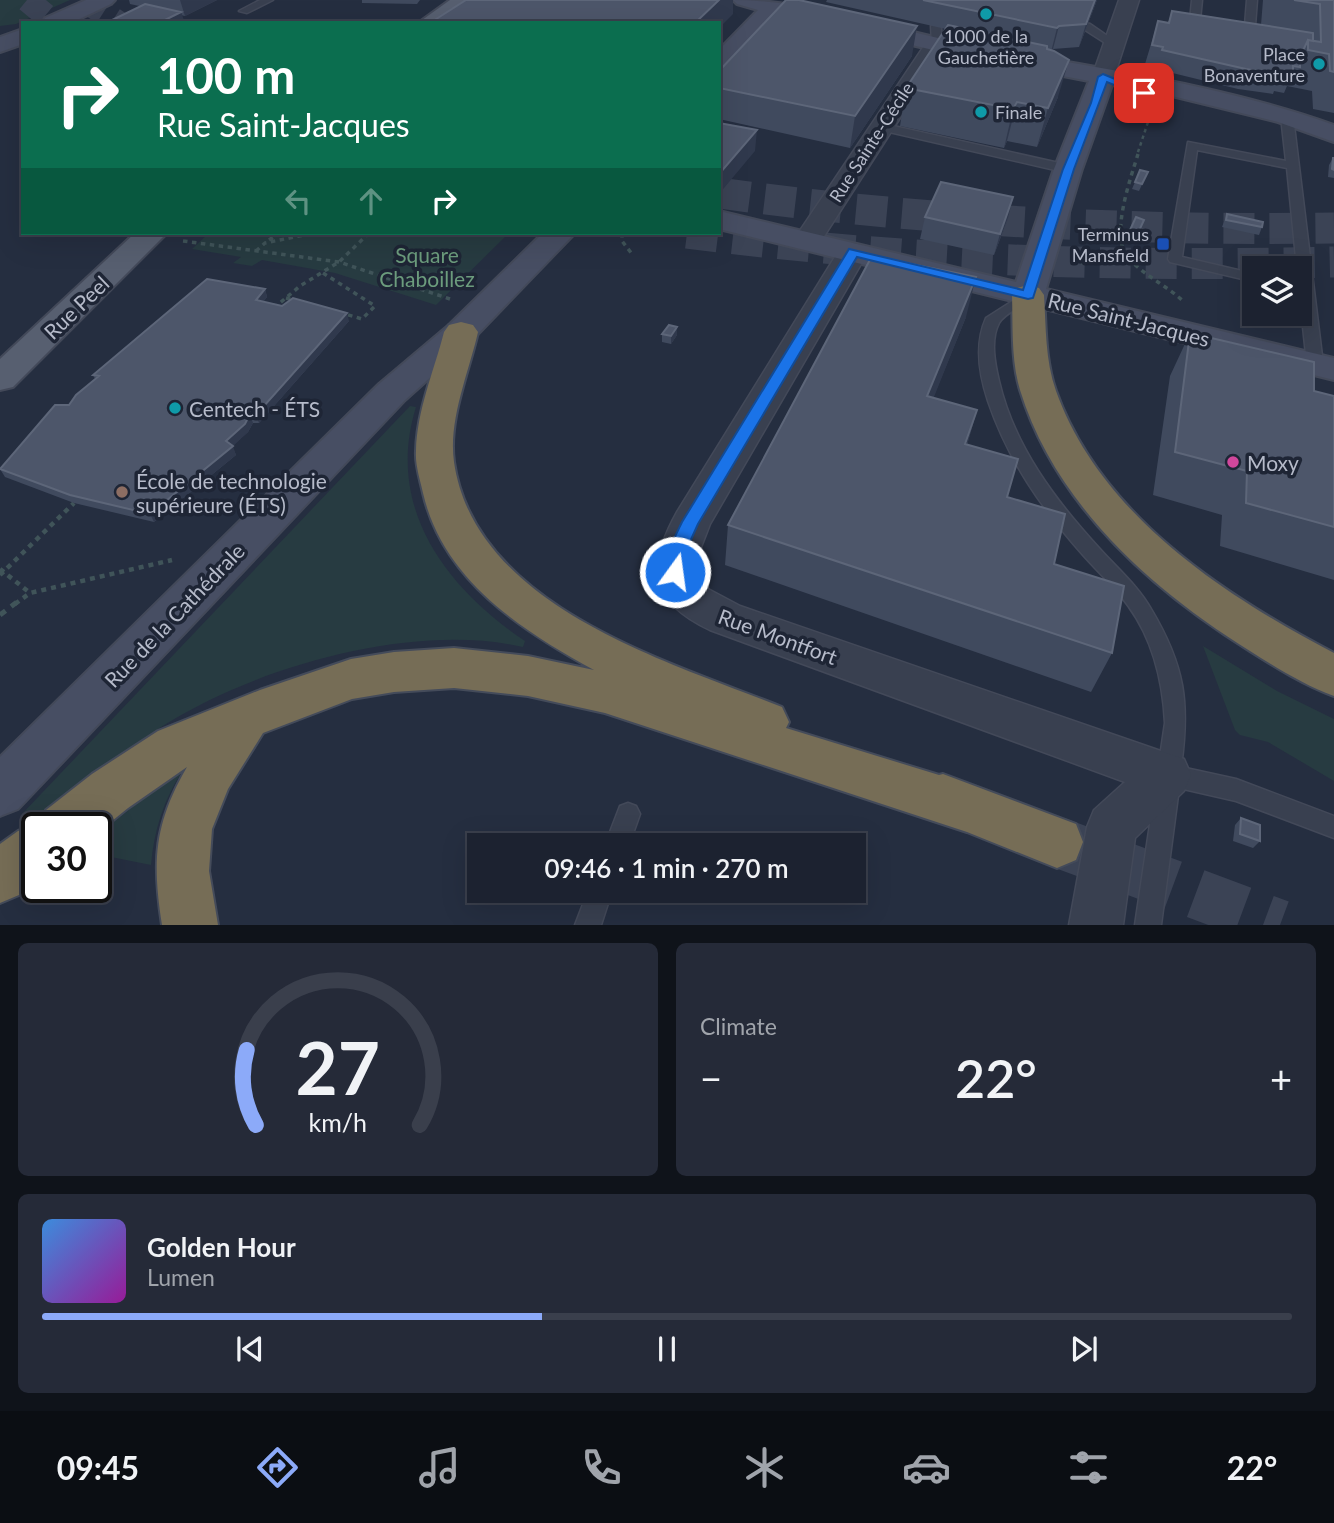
<!DOCTYPE html>
<html lang="en">
<head>
<meta charset="utf-8">
<style>
  :root { --surface:#1c2230; --page:#252a38; --text:#f1f3f6; --muted:#a0a4ab; --line:#3a3f4c; --accent:#8caaf9 }
  body { margin:0; font-family:Lato,sans-serif; background:var(--page); color:var(--text); height:100vh; display:flex; flex-direction:column; font-size:26px; white-space:nowrap }
  * { box-sizing:border-box; margin:0 }
  p { font-size:23px; color:var(--muted) }
  .icon { flex:none; width:38px; height:38px; fill:none; stroke:currentColor; stroke-width:2; stroke-linecap:round; stroke-linejoin:round }
  .map { position:relative; height:925px; overflow:hidden }
  .sheet { display:flex; flex-direction:column; gap:18px; padding:18px; background:#0f131a; flex:1 }
  .sheet>* { flex:none }
  .top-card { position:absolute; left:21px; top:21px; width:700px; height:214px; border-radius:0px; box-shadow:0 7px 28px #0002,0 0 0 2px var(--line); background:#0b6e4f; color:#fff; overflow:hidden }
  .buttons { position:absolute; left:1242px; top:256px; display:grid; gap:14px }
  .buttons a { display:grid; place-items:center; width:70px; height:70px; border-radius:0px; background:var(--surface); box-shadow:0 7px 28px #0002,0 0 0 2px var(--line); font-size:35px }
  .speed { position:absolute; left:21px; top:812px; display:flex; gap:14px; font-size:35px; font-weight:700; text-align:center }
  .speed>* { display:grid; place-content:center; width:91px; height:91px; border-radius:50%; background:var(--surface); box-shadow:0 7px 28px #0002,0 0 0 2px var(--line); line-height:1 }
  .speed .limit { border:4px solid #111; border-radius:10px; background:#fff; color:#111 }
  .pin { position:absolute; display:grid; place-items:center; width:60px; height:60px; color:#fff; margin:-30px; border-radius:14px; box-shadow:0 4px 10px #0006 }
  .me { position:absolute; width:77px; margin:-38px; rotate:14deg; stroke-linejoin:round; filter:drop-shadow(0 0 5px #0008) }
  .turn { display:flex; align-items:center; gap:24px; height:147px; padding:0 21px; font-size:32px }
  .turn .icon { width:91px; height:91px; stroke-width:2.5 }
  .turn b { display:block; font-size:49px; line-height:60px }
  .lanes { display:flex; align-items:center; height:66px; padding:0 21px; background:#0003; justify-content:center; gap:35px; direction:ltr }
  .lanes .off { opacity:.35 }
  .big { font-size:52px; font-weight:600; line-height:1.1 }
  .sheet .tile { flex:1; display:flex; flex-direction:column; justify-content:center; gap:10px; min-width:0; padding:0 24px; border-radius:10px; background:var(--page) }
  .sheet .dial { align-items:center; gap:0 }
  .dial svg { height:182px; overflow:visible; fill:none; stroke:var(--line); stroke-width:7; stroke-linecap:round; text-anchor:middle }
  .dial text { fill:var(--text); stroke:none }
  .song { display:flex; align-items:center; gap:21px }
  .cover { width:84px; height:84px; border-radius:10px; background:linear-gradient(135deg,hsl(210 70% 55%),hsl(300 70% 35%)) }
  .played { height:7px; border-radius:4px; background:linear-gradient(90deg,var(--accent) 40%,var(--line) 40%) }
  .keys { display:flex; justify-content:space-around; direction:ltr }
  .heat { display:flex; justify-content:space-between; align-items:center; font-size:38px; direction:ltr }
  .sheet .tiles { flex:1; display:grid; gap:18px; grid-template-columns:1fr 1fr }
  .tile:last-child { grid-column:span 2 }
  .trip { position:absolute; left:467px; top:833px; width:399px; height:70px; border-radius:0px; background:var(--surface); box-shadow:0 7px 28px #0002,0 0 0 2px var(--line); font-weight:600; line-height:70px; text-align:center }
  .tabs { display:flex; height:112px; justify-content:space-around; align-items:center; background:#0b0e13; color:var(--muted) }
  .tabs .icon { width:49px; height:49px }
  .tabs .current { color:var(--accent) }
  .tabs b { font-size:32px; color:var(--text) }
  .map>svg:first-child { display:block }
</style>
</head>
<body>
<div class="map">
<svg width="1334" height="925" viewBox="0 0 1334 925">
  <rect width="100%" height="100%" fill="#252e40"/>
  <path fill="#273b41" d="M0,0h70l-54,24 -16,2z
    M209,233h300l-73,72 -101,-32 -73,-13 -10,6 -19,-3 8,-6 -49,-8z
    M410,406l6,1c-31,100 29,180 109,234l-2,6c-109,-25 -264,19 -357,77 -46,28 -86,64 -128,97l-17,-6z
    M1203,646l74,45 57,28v62l-66,-39 -28,-7 -5,-5z
    M179,770h4c-19,29 -29,60 -32,95l-55,-11v-18z"/>
  <g fill="none" stroke-linecap="round" stroke-linejoin="round">
    <path stroke="#3b4355" stroke-width="24" stroke-dasharray="24 12" stroke-linecap="butt" d="M27,0l28,23
      M83,0l36,23"/>
    <path stroke="#3b4355" stroke-width="31" stroke-dasharray="31 15" stroke-linecap="butt" d="M719,193c205,28 409,38 615,35
      M687,233c215,28 430,34 647,29"/>
    <path stroke="#3b4355" stroke-width="50" stroke-dasharray="50 24" stroke-linecap="butt" d="M1057,842l223,83"/>
    <g stroke="#434959" stroke-width="3">
      <path id="lane" d="M260,0h13l-26,13 -8,-2z
        M1192,0h10l-2,20 23,7 22,-2 2,-25h10l-2,26c-16,13 -49,8 -65,-5z
        M936,23l5,3 1,18 -5,3 -5,-3 -1,-18z
        M1086,23l4,1 29,20 -9,2 -28,-18 -1,-2z
        M1287,114l6,3 30,247 -8,5 -8,-5 -7,-65v-31h-3l-10,-100 -90,-18 -15,107 73,17v8l-85,-20 -2,-3 20,-117 98,19 -5,-44z
        M880,123l188,42 6,4 -6,4 -192,-44v-4z
        M1028,291l7,4 -2,3c-10,7 -28,15 -34,25 -9,17 -4,41 0,58 15,65 56,119 100,167 18,20 39,38 52,61 34,57 39,94 30,158l55,12 98,37v22l-98,-37 -57,-13 -18,137h-26l30,-202c-2,-40 -12,-83 -36,-116 -13,-19 -31,-35 -46,-52 -41,-46 -75,-95 -95,-154 -9,-27 -14,-56 -2,-83z
        M628,803l8,3 4,8 -11,31h-24l15,-39z
        M588,891h24l-11,34h-26z"/>
    </g>
    <g stroke="#434959" stroke-width="3">
      <path id="street" d="M1119,0h20l-25,77 -3,5h-16l-3,-5z
        M934,41l8,2 3,5 -124,193 -4,6 -10,3 -10,-3 -4,-6 133,-198z
        M853,243l10,3 5,6 -158,272 -12,31v25l10,9 32,17 444,153 7,16 -7,16 -49,47 -12,87h-54l18,-98 7,-17 31,-28 -415,-152c-61,-29 -64,-62 -33,-118l161,-260 5,-6z"/>
    </g>
    <g stroke="#434959" stroke-width="4">
      <path id="secondary" d="M86,0h29l-4,4 -40,19h-29l3,-5z
        M733,0c78,0 153,28 229,43 124,24 252,39 372,82v17l-56,-20 -143,-35 -23,-2 -30,84 -36,120 288,69v22l-615,-151v-18l297,71 38,-113 35,-88 -130,-25 -181,-42 -51,55 -8,2v-21l39,-40 -21,-6z
        M23,29v15l-23,8v-15z
        M543,233h32l-102,106 -68,61 -387,409 -18,7v-59l379,-373 70,-59z"/>
    </g>
    <g stroke="#434959" stroke-width="4">
      <path id="primary" d="M450,0h26l-32,23h-26z
        M135,233h32l-154,154 -13,3v-31z"/>
    </g>
    <g stroke="#444b5a" stroke-width="4">
      <path id="highway" d="M1028,285l11,3 5,7c2,31 1,65 12,96 44,123 167,204 278,262v43c-30,-11 -57,-28 -84,-45 -98,-61 -195,-147 -230,-261 -9,-30 -7,-64 -8,-95l5,-7z
        M461,322l12,3 5,7c-9,40 -30,88 -24,130 21,144 212,199 328,245l7,15 -3,6 153,47 4,-1 133,50 7,18 -7,18 -19,8 -90,-36 -362,-119 -77,-17 -74,-8 -60,4 -42,7 -89,34 -35,56 -16,40 -3,42 9,54h-56c-10,-64 -8,-101 25,-158l-59,41 -32,26v-6h-59v54l-18,13 -19,8v-59l18,-13 22,-7 6,-14 46,-36 66,-43 102,-41 91,-31 43,-7 60,-4 74,8 66,14c-73,-40 -151,-90 -171,-177 -3,-14 -8,-28 -7,-42 1,-41 18,-80 28,-119l5,-7z"/>
    </g>
    <path stroke="#405459" stroke-width="2.5" stroke-dasharray="3.5 3.5" stroke-linecap="butt" d="M1137,110l13,6 -13,39"/>
    <path stroke="#405459" stroke-width="3.5" stroke-dasharray="4.5 4.5" stroke-linecap="butt" d="M1138,154c-7,23 -28,81 -11,102 14,18 39,29 56,45
      M622,233v8l10,13
      M269,240l10,-7
      M183,241l156,21 111,37
      M256,251l9,-8 49,-10
      M1081,263l41,-12
      M323,273l52,33 -13,13 -20,-6
      M286,298l11,3
      M274,308l26,-22 39,-24 30,-29"/>
    <path stroke="#405459" stroke-width="4.5" stroke-dasharray="5 5" stroke-linecap="butt" d="M0,569l30,24 142,-33
      M0,575l74,-72
      M15,604l15,-11"/>
    <path stroke="#405459" stroke-width="5" stroke-dasharray="7 7" stroke-linecap="butt" d="M0,615l17,-13"/>
    <use href="#lane" fill="#394050" fill-rule="evenodd"/>
    <use href="#street" fill="#394050" fill-rule="evenodd"/>
    <use href="#secondary" fill="#474e63" fill-rule="evenodd"/>
    <use href="#primary" fill="#575f70" fill-rule="evenodd"/>
    <use href="#highway" fill="#766d56" fill-rule="evenodd"/>
  </g>
  <path fill="#404a5e" d="M129,0h88l-32,16 -55,-12z
    M362,0h58l-3,4 -55,-1z
    M827,0h270l-18,47 -26,2 -1,1 6,47 -21,50 -30,-6 -3,7 -104,-22 6,-38 40,-59 -120,-27z
    M1263,0h71v113l-21,-4 -1,-18 -25,-5 -3,7 -10,-2 -1,3 -35,-5 -82,-20 1,-3 -12,-2 13,-43 10,2 4,-12 89,14z
    M912,56l-62,92 -131,-29v-48z
    M1333,158h1v20l-6,-1 1,-12z
    M1148,172l-9,19 -7,-2 3,-7z
    M1227,214l35,13 -3,8 -37,-8z
    M925,217l83,1 -14,37 -74,-16z
    M1142,227l-7,13 -8,-2 3,-8z
    M265,289l2,8 -4,5 86,19 -90,102h-6l-5,9 -16,14 4,9 -82,67 -80,-19 -69,-26 -5,-8 69,-64 26,-26 -2,-4z
    M966,317l-33,81 44,12 -10,35 40,52 47,67 58,89 -21,39 -366,-127 3,-40z
    M1190,333l124,58 20,5v184l-114,-34 2,-31 -69,-20 17,-119z
    M662,334l15,1 -6,9 -9,-2z
    M1241,818l19,23 -7,7 -20,-7 2,-16z"/>
  <path fill="#30394d" d="M180,0h37l-32,16z
    M719,0h14v14l-14,14v-5h-24z
    M1095,0h2l-18,47 7,-23z
    M181,12l4,11h-26z
    M917,26l-5,30 -62,92 5,-32z
    M1059,26l-6,23 -2,3 6,-24z
    M1069,60l-11,37 -21,50 11,-39z
    M1017,102l-10,39 -3,7 9,-39z
    M757,130l-2,21 -36,43 1,-21z
    M1013,197l-5,21 -14,37 6,-21z
    M976,277l-10,40 -48,120 9,-41z
    M265,289l2,8 -9,11 -2,-8z
    M347,313l2,8 -90,102 -3,-8z
    M677,327v8l-6,9v-8z
    M977,410l-12,41v-7z
    M250,414l3,9 -5,9 -18,17 -4,-8z
    M233,446l3,9 -82,67 -4,-8z"/>
  <path fill="#4d566a" stroke="#5d6679" stroke-width="2" d="M466,0h253l-24,23h-265z
    M786,0h13l118,26 -62,90 -136,-28v-17z
    M923,0h172l-9,24 -27,2 -2,2z
    M1294,0h40v72l-4,-1 -1,-17 -21,-4v-10l13,2 -1,-38z
    M145,4l36,8 -22,11h-53z
    M1172,11l141,22v8l-5,-1 -8,17v10l-7,-1v7l-12,-2v4l-35,-6 -84,-19 1,-3 -11,-2 6,-24 11,2z
    M948,25l99,21v3l7,2 15,9 -21,48 -31,-6 -4,7 -107,-21z
    M719,123l38,7 -37,43h-1z
    M1333,158h1v12l-2,-1z
    M1140,170l8,2 -6,12 -7,-2z
    M941,182l72,15 -13,37 -75,-17z
    M1227,214l36,8 -1,5 -36,-7z
    M1136,217l8,3 -6,13 -8,-3z
    M872,256l104,21 -49,119 50,14 -12,34 53,15 -11,38 58,17 -11,50 70,22 -12,67 -384,-128z
    M207,279l58,10 -9,11 26,6 11,-8 54,15 -91,102 -6,-1 -5,10 -19,17 7,5 -83,68 -80,-19 -70,-26 55,-64h14l7,-10 23,-19 -6,-1z
    M669,325l8,2 -6,9 -9,-2z
    M1190,333l124,29v29l20,5v131l-88,-24 1,-32 -72,-19z
    M1241,818l19,7v16l-20,-7z"/>
  <path fill="#1a73e8" stroke="#114b97" stroke-width="2" d="M1103,74l46,19 -8,3 -34,-14 -33,87 -41,129 -5,1 -171,-42 -159,267 -10,22 -7,31h-13c-7,-16 7,-40 14,-55l167,-273 174,41 40,-121 28,-66 7,-26z"/>
  <g fill="#0f9aa8" stroke="#1e2535" stroke-width="2.5">
    <circle cx="986" cy="14" r="7"/>
    <circle cx="1319" cy="64" r="7"/>
    <circle cx="981" cy="112" r="7"/>
    <circle cx="175" cy="408" r="7"/>
  </g>
  <rect fill="#1a4fb4" stroke="#1e2535" stroke-width="2.5" x="1156" y="237" width="14" height="14" rx="3.5"/>
  <circle fill="#d1479c" stroke="#1e2535" stroke-width="2.5" cx="1233" cy="462" r="7"/>
  <circle fill="#8d6e63" stroke="#1e2535" stroke-width="2.5" cx="122" cy="492" r="7"/>
  <g text-anchor="middle" dominant-baseline="central" stroke-width="7" stroke-linejoin="round" paint-order="stroke">
    <g font-size="18" fill="#b6bbca" stroke="#1e2535" text-anchor="end">
      <text x="986" y="36" text-anchor="middle">1000 de la<tspan x="986" dy="21">Gauchetière</tspan></text>
      <text x="1305" y="54">Place<tspan x="1305" dy="21">Bonaventure</tspan></text>
      <text x="995" y="112" text-anchor="start">Finale</text>
      <text x="1149" y="234">Terminus<tspan x="1149" dy="21">Mansfield</tspan></text>
    </g>
    <g font-size="18" fill="#b6bbca" stroke="#1e2535">
      <text transform="translate(871 142) rotate(-57)">Rue Sainte-Cécile</text>
    </g>
    <g font-size="21" fill="#6c9c7d" stroke="#1e2535">
      <text x="427" y="254">Square<tspan x="427" dy="24">Chaboillez</tspan></text>
    </g>
    <g font-size="21" fill="#b6bbca" stroke="#1e2535">
      <text transform="translate(76 307) rotate(-44)">Rue Peel</text>
      <text transform="translate(1129 319) rotate(14)">Rue Saint-Jacques</text>
      <text transform="translate(174 615) rotate(-46)">Rue de la Cathédrale</text>
      <text transform="translate(778 636) rotate(20)">Rue Montfort</text>
    </g>
    <g font-size="21" fill="#b6bbca" stroke="#1e2535" text-anchor="start">
      <text x="189" y="408">Centech - ÉTS</text>
      <text x="1247" y="462">Moxy</text>
      <text x="136" y="480">École de technologie<tspan x="136" dy="24">supérieure (ÉTS)</tspan></text>
    </g>
  </g>
</svg>
<div class="buttons">
<a><svg class="icon" aria-label="layers" viewBox="0 0 24 24"><path d="M12 4l9 5-9 5-9-5zM3 14l9 5 9-5"/></svg></a>
</div>
<div class="speed"><div class="limit">30</div></div>
<div class="pin" style="left:1144px;top:93px;background:#d93025"><svg class="icon" aria-label="arrive" viewBox="0 0 24 24"><path d="M6 21V4h12l-3 4 3 4H6"/></svg></div>
<svg class="me" style="left:675px;top:572px" viewBox="-20 -20 40 40"><circle r="17" fill="#1a73e8" stroke="#fff" stroke-width="3"/><path d="M0-11L8 9 0 5-8 9z" fill="#fff"/></svg>
<div class="trip">09:46 · 1 min · 270 m</div>
<div class="top-card">
<div class="turn"><svg class="icon" aria-label="right" viewBox="0 0 24 24"><path d="M7 20v-9h11M14 6l5 5-5 5"/></svg><div><b>100 m</b>Rue Saint-Jacques</div></div>
<div class="lanes"><svg class="icon off" aria-label="left" viewBox="0 0 24 24"><path d="M17 20v-9H6M10 6l-5 5 5 5"/></svg><svg class="icon off" aria-label="ahead" viewBox="0 0 24 24"><path d="M12 20V5M6 11l6-6 6 6"/></svg><svg class="icon" aria-label="right" viewBox="0 0 24 24"><path d="M7 20v-9h11M14 6l5 5-5 5"/></svg></div>
</div>
</div>
<section class="sheet">
<div class="tiles">
<div class="tile dial"><svg viewBox="0 0 100 80">
<path d="M14 69A42 42 0 1 1 86 69"/>
<path d="M14 69A42 42 0 0 1 10 36" stroke="#8caaf9"/>
<text x="50" y="56" font-size="32" font-weight="700">27</text>
<text x="50" y="72" font-size="11">km/h</text>
</svg></div>
<div class="tile"><p>Climate</p>
<div class="heat"><a>−</a><b class="big">22°</b><a>+</a></div>
</div>
<div class="tile">
<div class="song"><i class="cover"></i><div><b>Golden Hour</b><p>Lumen</p></div></div>
<div class="played"></div>
<div class="keys"><svg class="icon" aria-label="previous" viewBox="0 0 24 24"><path d="M18 5L8 12l10 7zM5 5v14"/></svg><svg class="icon" aria-label="pause" viewBox="0 0 24 24"><path d="M8 5v14M16 5v14"/></svg><svg class="icon" aria-label="next" viewBox="0 0 24 24"><path d="M6 5l10 7-10 7zM19 5v14"/></svg></div>
</div>
</div>
</section>
<nav class="tabs">
<b>09:45</b>
<svg class="icon current" aria-label="directions" viewBox="0 0 24 24"><path d="M12 3l9 9-9 9-9-9zM9 14v-3h6M13 9l2 2-2 2"/></svg>
<svg class="icon" aria-label="music" viewBox="0 0 24 24"><path d="M9 18V5l10-2v13"/><circle cx="6" cy="18" r="3"/><circle cx="16" cy="16" r="3"/></svg>
<svg class="icon" aria-label="phone" viewBox="0 0 24 24"><path d="M5 4h4l2 5-3 2q2 4 5 5l2-3 5 2v4C11 20 4 13 5 4z"/></svg>
<svg class="icon" aria-label="climate" viewBox="0 0 24 24"><path d="M12 3v18M4 7l16 10M4 17L20 7"/></svg>
<svg class="icon" aria-label="car" viewBox="0 0 24 24"><path d="M5 17H2v-5l4-1 3-4h7l3 4 3 1v5h-3M9 17h6M6 11h13"/><circle cx="7" cy="17" r="2"/><circle cx="17" cy="17" r="2"/></svg>
<svg class="icon" aria-label="filters" viewBox="0 0 24 24"><path d="M4 7h16M4 17h16"/><circle cx="9" cy="7" r="2"/><circle cx="15" cy="17" r="2"/></svg>
<b>22°</b>
</nav>
</body>
</html>
